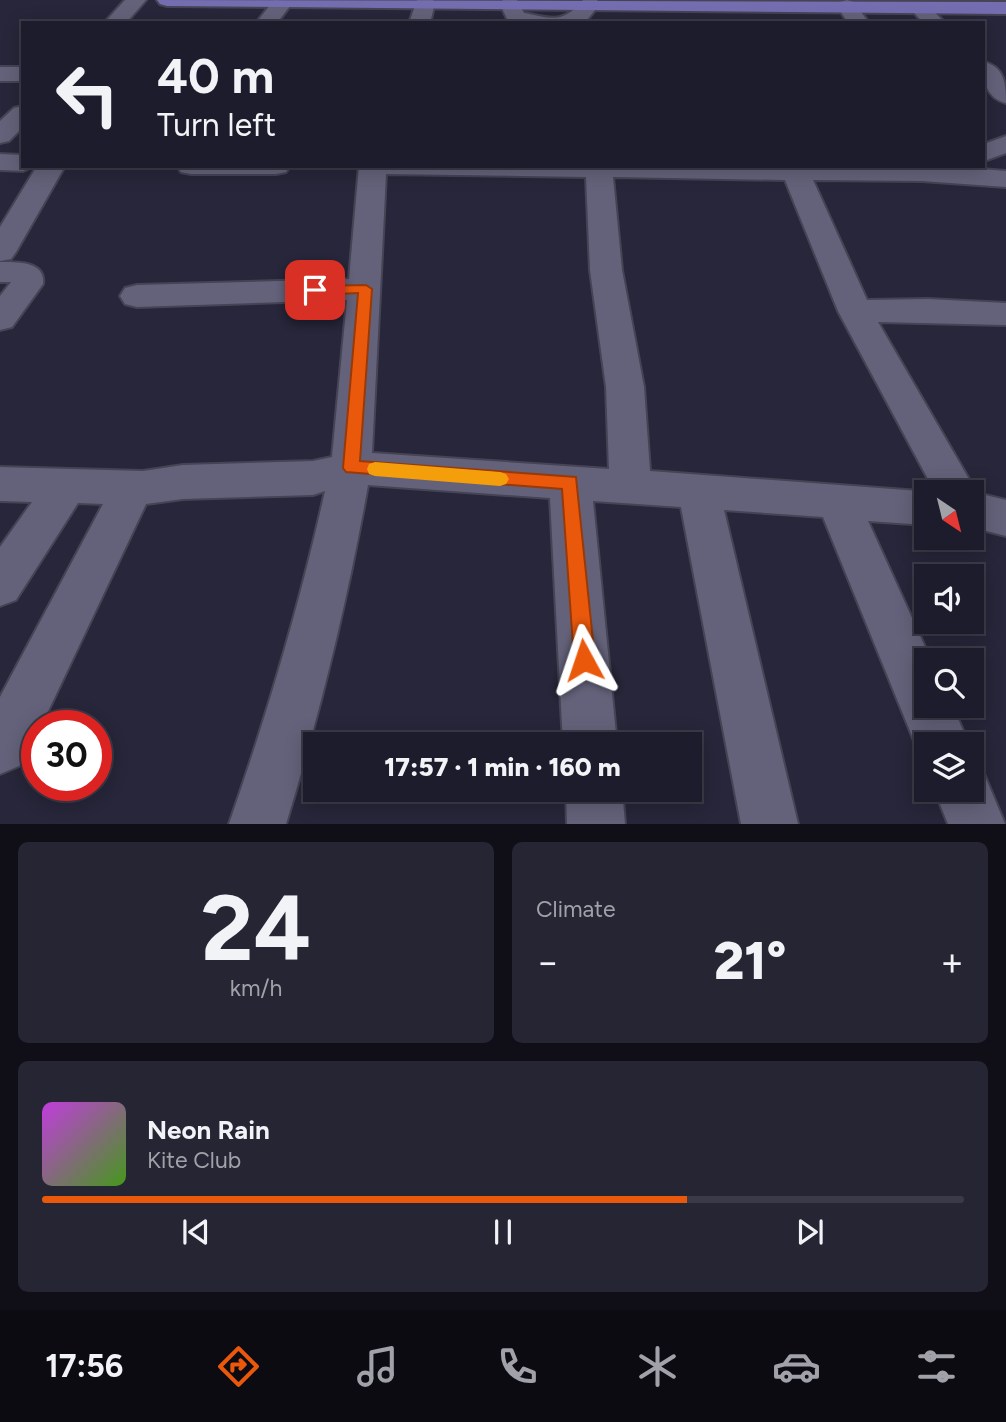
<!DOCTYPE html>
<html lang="en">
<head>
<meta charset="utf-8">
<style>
  :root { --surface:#1d1c2c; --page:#252534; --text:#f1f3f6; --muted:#a0a1a9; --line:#3b3a48; --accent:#ea580c }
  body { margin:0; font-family:Figtree,sans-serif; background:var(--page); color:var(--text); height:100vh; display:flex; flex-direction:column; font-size:26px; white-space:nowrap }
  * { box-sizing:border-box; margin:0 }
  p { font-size:23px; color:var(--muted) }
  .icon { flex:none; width:38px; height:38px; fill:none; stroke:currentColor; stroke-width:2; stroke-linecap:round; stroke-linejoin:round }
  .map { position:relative; height:824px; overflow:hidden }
  .details { display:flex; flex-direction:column; gap:18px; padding:18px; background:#100f18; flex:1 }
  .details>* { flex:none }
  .guide { position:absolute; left:21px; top:21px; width:964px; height:147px; border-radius:0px; box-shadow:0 4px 18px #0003,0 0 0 2px var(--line); background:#1d1c2c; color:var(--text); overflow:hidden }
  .needle { width:46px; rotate:145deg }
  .tools { position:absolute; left:914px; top:480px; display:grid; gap:14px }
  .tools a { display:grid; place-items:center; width:70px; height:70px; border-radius:0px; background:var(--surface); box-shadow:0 4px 18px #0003,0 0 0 2px var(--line); font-size:35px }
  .speed { position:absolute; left:21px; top:710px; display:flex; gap:14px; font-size:35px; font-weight:700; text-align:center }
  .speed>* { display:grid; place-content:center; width:91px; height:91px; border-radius:50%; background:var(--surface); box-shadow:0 4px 18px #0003,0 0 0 2px var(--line); line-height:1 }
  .speed .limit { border:10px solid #d22; background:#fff; color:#111 }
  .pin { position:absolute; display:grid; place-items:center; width:60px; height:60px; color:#fff; margin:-30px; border-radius:14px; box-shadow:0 4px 10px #0006 }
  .me { position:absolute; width:77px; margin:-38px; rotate:355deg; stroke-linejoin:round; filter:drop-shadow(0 0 5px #0008) }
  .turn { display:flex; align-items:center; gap:24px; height:147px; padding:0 21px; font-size:32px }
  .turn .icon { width:91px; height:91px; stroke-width:2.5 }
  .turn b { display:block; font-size:49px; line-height:60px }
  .big { font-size:52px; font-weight:800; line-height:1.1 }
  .details .widget { flex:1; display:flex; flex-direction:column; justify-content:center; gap:10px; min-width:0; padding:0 24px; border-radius:10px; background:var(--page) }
  .details .dial { align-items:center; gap:0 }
  .dial b { font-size:91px; line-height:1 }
  .song { display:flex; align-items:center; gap:21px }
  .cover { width:84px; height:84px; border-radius:10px; background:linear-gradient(135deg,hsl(290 70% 55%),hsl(100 70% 35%)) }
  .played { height:7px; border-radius:4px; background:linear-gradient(90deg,var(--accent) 70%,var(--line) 70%) }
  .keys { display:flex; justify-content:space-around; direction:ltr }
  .heat { display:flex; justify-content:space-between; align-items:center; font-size:38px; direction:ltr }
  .details .tiles { flex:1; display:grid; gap:18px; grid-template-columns:1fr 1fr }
  .widget:last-child { grid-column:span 2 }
  .trip { position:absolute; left:303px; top:732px; width:399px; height:70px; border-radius:0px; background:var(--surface); box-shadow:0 4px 18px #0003,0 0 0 2px var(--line); font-weight:800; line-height:70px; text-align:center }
  .menu { display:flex; height:112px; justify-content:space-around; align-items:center; background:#0c0b12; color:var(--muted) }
  .menu .icon { width:49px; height:49px }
  .menu .active { color:var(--accent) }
  .menu b { font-size:32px; color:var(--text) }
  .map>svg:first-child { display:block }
</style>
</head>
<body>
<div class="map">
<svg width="1006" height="824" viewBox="0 0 1006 824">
  <rect width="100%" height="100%" fill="#27263a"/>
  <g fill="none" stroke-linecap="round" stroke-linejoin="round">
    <g stroke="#454354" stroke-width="4">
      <path id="minor" d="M125,0h21l-20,23h-22z
        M274,0l19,2 -16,21h-21z
        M417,0h16l2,3 -5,20h-21z
        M503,0h14l7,13c27,5 38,12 59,-13h14l3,4 -13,16 -6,3h-68l-5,-2 -8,-17z
        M847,0l7,2 15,21h-21l-11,-17 3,-4z
        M920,2l7,2 18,19h-22l-13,-15 3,-4z
        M984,62c21,5 22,23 22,41 -20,-5 -24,-24 -22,-41z
        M0,67h23v14h-23z
        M23,106v21l-14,14 -9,2v-22l14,-13z
        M1006,136v17l-22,8v-17z
        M0,154l23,1v11h11l-11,5 -23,-1z
        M37,166h28l-49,86 -5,7 -11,2v-34z
        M177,166h113l-4,6 -10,2h-85l-10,-2z
        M359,166h585l62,5v16l-84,-6 -109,-1 54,120 61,-1 78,4v22l-128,-3 99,171 29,7v36l-35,-9v-35h-36l-97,-181 -53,-131 -172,-3 9,93 22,117 6,84 283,21h-7v33l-58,-4 63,139h-5v45h26l17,39h-43v20l-3,-1 -100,-246 -99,-7 74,314h-57l-60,-317 -88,-6 24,243h-54l-13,-246 -182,-13c-20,114 -48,228 -82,339h-57c38,-109 71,-220 96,-333l-12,4 -130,4 -37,5 -103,218 -2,4h-4v8l-18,32 -19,8v-77l103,-193 -25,-1 -62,97 -16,6v-59l32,-45 -32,-1v-34l143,4 40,-6 130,-4 19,-4 15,-157 -210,7 -12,-3 -5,-8 5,-8 12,-3 212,-6zM386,174l200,3 4,93 16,117 3,82 -237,-16z
        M0,262c17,0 46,-1 43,22l-31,43 -12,3v-34l11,-14h-11z
        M971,765l11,4 23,55h-57l-14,-35h37z
        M566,789h56l3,35h-58z"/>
    </g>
    <g stroke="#454354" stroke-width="4">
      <path id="major" d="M157,0l849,2v12l-839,-8 -7,-2z"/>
    </g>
    <use href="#minor" fill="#63627a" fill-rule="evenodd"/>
    <use href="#major" fill="#746eb1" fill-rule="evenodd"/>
  </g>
  <path fill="#ea580c" stroke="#983908" stroke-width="2" d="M366,285l6,4 -12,172 216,16 19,183 -3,7 -8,2 -7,-2 -3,-7 -12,-171 -216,-17 -3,-4 15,-175 -43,2 -7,-5 7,-4z"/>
  <path fill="#f59e0b" d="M375,462l125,10 6,2 3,5 -3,5 -6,2 -125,-10 -6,-2 -2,-5 2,-5z"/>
</svg>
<div class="tools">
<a><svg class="needle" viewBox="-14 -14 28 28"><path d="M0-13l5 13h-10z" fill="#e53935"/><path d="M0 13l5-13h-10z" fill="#a0a1a9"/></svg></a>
<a><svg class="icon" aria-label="sound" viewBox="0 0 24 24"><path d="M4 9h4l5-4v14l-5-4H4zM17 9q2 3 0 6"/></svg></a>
<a><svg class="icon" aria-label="search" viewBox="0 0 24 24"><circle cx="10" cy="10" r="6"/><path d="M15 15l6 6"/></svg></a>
<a><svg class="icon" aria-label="layers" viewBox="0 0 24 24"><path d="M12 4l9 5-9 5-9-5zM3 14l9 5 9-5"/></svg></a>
</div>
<div class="speed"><div class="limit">30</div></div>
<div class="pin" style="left:315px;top:290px;background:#d93025"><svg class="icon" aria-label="arrive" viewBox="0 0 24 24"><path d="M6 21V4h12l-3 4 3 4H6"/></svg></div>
<svg class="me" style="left:584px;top:660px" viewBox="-20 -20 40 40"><path d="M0-17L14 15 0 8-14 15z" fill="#ea580c" stroke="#fff" stroke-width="4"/></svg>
<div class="trip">17:57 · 1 min · 160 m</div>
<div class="guide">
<div class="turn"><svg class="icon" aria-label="left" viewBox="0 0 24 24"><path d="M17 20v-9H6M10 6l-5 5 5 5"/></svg><div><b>40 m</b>Turn left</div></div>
</div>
</div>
<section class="details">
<div class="tiles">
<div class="widget dial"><b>24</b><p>km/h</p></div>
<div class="widget"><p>Climate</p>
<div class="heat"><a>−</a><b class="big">21°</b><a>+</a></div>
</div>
<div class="widget">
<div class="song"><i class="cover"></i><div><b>Neon Rain</b><p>Kite Club</p></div></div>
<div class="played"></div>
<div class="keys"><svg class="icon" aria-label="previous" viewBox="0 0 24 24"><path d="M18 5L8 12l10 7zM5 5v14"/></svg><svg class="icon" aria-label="pause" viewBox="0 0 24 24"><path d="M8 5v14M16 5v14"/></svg><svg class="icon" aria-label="next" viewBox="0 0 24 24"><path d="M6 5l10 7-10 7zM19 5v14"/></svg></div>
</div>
</div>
</section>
<nav class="menu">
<b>17:56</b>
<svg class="icon active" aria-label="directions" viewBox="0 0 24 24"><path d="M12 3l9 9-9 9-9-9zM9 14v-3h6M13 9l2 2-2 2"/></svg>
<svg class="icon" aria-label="music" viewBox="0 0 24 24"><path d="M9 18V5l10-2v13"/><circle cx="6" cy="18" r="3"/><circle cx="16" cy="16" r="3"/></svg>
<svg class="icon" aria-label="phone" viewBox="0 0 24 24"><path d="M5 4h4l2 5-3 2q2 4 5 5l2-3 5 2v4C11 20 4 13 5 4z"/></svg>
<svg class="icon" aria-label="climate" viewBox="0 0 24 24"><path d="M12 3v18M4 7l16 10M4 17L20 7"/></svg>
<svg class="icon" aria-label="car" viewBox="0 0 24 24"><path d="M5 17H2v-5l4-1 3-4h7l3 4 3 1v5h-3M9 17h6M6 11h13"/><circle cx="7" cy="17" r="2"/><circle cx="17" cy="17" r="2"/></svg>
<svg class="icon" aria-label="filters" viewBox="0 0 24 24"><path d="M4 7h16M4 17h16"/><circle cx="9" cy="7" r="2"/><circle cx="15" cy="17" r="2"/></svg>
</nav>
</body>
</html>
